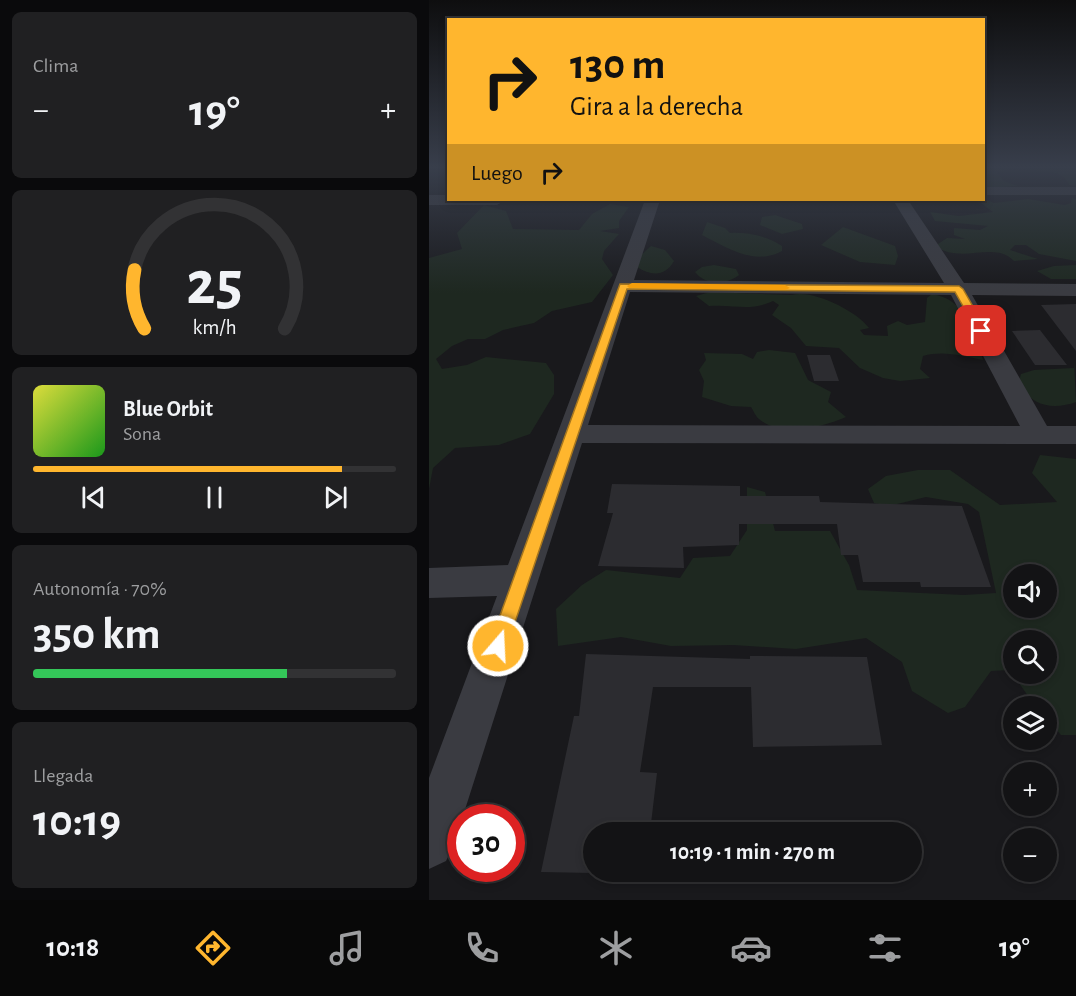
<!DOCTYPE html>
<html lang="es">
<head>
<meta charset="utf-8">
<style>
  :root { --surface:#131315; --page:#202022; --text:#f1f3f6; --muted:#9d9ea0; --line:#323234; --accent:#ffb62e }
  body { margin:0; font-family:"Alegreya Sans",sans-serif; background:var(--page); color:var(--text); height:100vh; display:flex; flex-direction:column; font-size:22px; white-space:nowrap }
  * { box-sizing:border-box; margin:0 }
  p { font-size:20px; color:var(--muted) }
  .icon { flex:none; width:33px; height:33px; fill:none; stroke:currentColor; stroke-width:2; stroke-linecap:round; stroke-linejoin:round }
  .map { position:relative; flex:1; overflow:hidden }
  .drawer { display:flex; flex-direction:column; gap:12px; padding:12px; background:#0a0a0c; width:429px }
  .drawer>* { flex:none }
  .hud { position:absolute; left:18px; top:18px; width:538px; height:183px; border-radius:0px; box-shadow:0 3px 9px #0003,0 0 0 2px var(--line); background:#ffb62e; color:#111; overflow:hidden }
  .tools { position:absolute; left:574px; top:564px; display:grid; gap:12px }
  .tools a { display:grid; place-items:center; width:54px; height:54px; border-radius:50%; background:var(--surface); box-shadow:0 3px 9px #0003,0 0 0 2px var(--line); font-size:30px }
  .speed { position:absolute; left:18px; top:804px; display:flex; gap:12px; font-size:30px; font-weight:700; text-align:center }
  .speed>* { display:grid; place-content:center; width:78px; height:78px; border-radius:50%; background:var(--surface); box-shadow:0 3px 9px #0003,0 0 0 2px var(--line); line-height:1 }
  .speed .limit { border:9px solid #d22; background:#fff; color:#111 }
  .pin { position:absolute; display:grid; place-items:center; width:51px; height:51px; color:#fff; margin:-26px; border-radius:12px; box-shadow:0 3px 9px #0006 }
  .me { position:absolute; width:66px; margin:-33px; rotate:19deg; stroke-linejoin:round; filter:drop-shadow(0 0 4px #0008) }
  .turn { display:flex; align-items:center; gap:21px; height:126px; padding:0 24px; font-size:27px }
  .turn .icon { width:78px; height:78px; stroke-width:2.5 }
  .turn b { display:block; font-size:42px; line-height:51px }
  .then { display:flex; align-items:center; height:57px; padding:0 24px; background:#0003; gap:12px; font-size:22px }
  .big { font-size:45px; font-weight:700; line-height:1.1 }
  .drawer .tile { flex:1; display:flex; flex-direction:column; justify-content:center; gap:9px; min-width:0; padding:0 21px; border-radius:9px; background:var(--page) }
  .drawer .dial { align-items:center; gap:0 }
  .dial svg { height:156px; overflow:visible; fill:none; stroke:var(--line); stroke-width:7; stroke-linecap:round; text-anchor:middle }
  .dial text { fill:var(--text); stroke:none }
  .song { display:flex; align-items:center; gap:18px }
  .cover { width:72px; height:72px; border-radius:9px; background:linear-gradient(135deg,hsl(60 70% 55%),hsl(120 70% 35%)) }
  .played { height:6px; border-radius:3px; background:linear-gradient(90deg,var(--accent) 85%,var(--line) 85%) }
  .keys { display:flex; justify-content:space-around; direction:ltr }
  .heat { display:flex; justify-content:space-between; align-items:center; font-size:33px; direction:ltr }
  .charge { height:9px; border-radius:4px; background:linear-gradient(90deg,#34c759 70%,var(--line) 0) }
  .trip { position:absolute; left:154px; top:822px; width:339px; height:60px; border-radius:30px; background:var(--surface); box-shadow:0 3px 9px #0003,0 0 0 2px var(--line); font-weight:700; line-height:60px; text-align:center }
  .menu { display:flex; height:96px; justify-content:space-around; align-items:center; background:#080808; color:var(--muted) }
  .menu .icon { width:42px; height:42px }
  .menu .on { color:var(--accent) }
  .menu b { font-size:27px; color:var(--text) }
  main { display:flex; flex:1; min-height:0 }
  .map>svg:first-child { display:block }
</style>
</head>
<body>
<main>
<section class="drawer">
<div class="tile"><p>Clima</p>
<div class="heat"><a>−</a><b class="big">19°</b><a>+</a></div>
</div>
<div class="tile dial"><svg viewBox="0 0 100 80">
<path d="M14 69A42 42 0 1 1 86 69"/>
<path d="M14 69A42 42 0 0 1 9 39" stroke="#ffb62e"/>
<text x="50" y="56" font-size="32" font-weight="700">25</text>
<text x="50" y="72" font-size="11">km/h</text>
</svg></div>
<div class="tile">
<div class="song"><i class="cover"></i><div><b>Blue Orbit</b><p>Sona</p></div></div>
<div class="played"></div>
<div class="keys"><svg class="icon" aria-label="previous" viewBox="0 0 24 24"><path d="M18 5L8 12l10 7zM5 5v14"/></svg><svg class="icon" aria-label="pause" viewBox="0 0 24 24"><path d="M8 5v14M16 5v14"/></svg><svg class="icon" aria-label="next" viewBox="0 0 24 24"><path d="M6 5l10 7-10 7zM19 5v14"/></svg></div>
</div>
<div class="tile"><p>Autonomía · 70%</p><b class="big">350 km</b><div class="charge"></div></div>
<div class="tile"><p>Llegada</p><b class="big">10:19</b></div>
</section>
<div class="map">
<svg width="647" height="900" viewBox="0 0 647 900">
  <rect width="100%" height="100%" fill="#19191c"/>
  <path fill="#1e2820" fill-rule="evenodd" d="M555,167h92v19l-7,-1c-2,-6 -8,-11 -14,-12 -11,-3 -50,-6 -58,0l7,8 14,5 -34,2z
    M643,198l4,1v62l-37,-7 -13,-9h-11l-5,5 28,9 -24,2c-20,-21 -52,4 -79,-15l12,-8 18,1 -11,-4v-7l26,2 8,-4 -53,-5 -5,-9 29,4 34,-4 -15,-11 -14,-1 20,-1 10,4 34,-4 37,6 6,-2z
    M181,204l19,3 -10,14v7l-19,3 19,3 -15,17 -2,8 11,16 -21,27 -40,9 -18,12 -31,7 -18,9h-17l-16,7 -16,13 6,10 25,-4 19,-8 60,6 8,12v19l-24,40 -31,11 -44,3 -22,20 -4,21v-231l33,-9 -5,-16 27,-28 22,6 7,18 66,1 13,-16z
    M346,215l27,9 1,5 -21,5 -22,-9 2,-8z
    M278,222l18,6 5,5c16,-1 38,3 52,13v5c-27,15 -55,-3 -80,-16z
    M414,227l52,19 3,10 -3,9 -35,-3 -39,-17z
    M222,246l14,4 9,11c-9,16 -23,15 -37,6l3,-11z
    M285,265l22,4 3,6c-13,10 -33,11 -44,-3l7,-5z
    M647,265v14h-25l-14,-8 17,-5z
    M281,292l82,3c20,-6 65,16 77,33l-9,2 4,5 24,1 -1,-10 11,-5 9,4 18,-3 2,-24 5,-4c30,5 36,28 51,52l-3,4 3,10c-20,-4 -40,-10 -60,-4l-3,13 10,9 -30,3 -17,-3 -23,-10 -21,-20 -33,-2 -15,-18 -19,-13 7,-10 -6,-4c-24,11 -38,3 -64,5l-13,-10z
    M340,350l26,3 13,27 23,12 -3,10 18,15c-23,10 -65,21 -87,2 -3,-2 -6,-9 -8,-12l-20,-1 -29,-9 2,-16 -5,-11 7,-10 -2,-7 38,1 11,5 4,-7z
    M645,360l2,42c-19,7 -44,6 -53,-15 -3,-5 -4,-7 -2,-13l13,-4 40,-2z
    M611,455l36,4v276h-15l-14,-16v-13h-12l-25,-36 -19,1 -26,36 -17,6 -36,-22 -10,-29 -36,-24 -70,11 -63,-4 -62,1 -50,-9 -63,9 -2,-37 26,-24 24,-15 74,8 13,-20 37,-2 17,-26v-43l18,5 10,39h55l19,34 8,25 107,5 32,-2 -17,-81 -11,-8 -42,-7 -37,9 -15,-3 -6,-14 18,-13 32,-6h32l50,35 57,-3 -25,-29zM585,574h33v34h-33zM585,640h33v34h-33z"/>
  <path fill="#2c2c30" d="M647,304v47l-35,-46z
    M611,330l27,35h-32l-23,-34z
    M378,355h23l9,26h-25z
    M183,484l128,2v10h79l1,6 142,4 29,81h-70l-1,-5h-57l-5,-27h-17l-4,-31h-98v21l-56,2 1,21 -86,-2 15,-53h-6z
    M157,654l164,5v-3l117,1 15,88 -129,2 -2,-60h-98l-13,85 17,1 -7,59h-56v40h52l-1,2 -104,-2 33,-156h5z"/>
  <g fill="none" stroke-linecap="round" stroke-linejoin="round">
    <path fill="#3a3b41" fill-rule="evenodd" d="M555,187h92v8h-92z
      M0,195h20v5h56l-8,5h-68z
      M216,200h15l-26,80 310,3 -51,-83h15l56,83 112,1v12l-104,-1 75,131h29v18l-494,-1 -128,401 -8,17 -17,8v-91l68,-182 -68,2v-30l79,-3zM201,292l321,3 69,131 -432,-1z"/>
  </g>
  <linearGradient id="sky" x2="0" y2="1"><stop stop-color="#0e0e0f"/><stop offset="0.57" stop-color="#383e4b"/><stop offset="1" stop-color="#383e4b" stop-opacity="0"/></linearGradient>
  <rect width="647" height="293" fill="url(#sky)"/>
  <path fill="#ffb62e" stroke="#a6761e" stroke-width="1.5" d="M191,284l339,2 4,3 24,42 -9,2 -23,-41 -328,-3 -120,357 -3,6 -6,3 -7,-3 -2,-6z"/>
  <path fill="#f59e0b" d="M203,283l153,2 5,3 -5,2 -156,-2 -2,-2z"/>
</svg>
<div class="tools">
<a><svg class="icon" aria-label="sound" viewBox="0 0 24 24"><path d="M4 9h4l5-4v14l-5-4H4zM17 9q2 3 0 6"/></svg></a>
<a><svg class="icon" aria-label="search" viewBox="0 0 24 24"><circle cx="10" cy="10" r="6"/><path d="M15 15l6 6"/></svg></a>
<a><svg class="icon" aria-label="layers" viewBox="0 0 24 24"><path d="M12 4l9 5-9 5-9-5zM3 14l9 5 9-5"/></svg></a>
<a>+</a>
<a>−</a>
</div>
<div class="speed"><div class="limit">30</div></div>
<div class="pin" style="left:552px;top:331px;background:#d93025"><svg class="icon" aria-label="arrive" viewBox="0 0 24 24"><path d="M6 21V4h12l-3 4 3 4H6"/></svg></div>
<svg class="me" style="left:69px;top:646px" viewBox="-20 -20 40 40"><circle r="17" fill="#ffb62e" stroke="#fff" stroke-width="3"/><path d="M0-11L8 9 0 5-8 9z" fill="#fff"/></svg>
<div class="trip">10:19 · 1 min · 270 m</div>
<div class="hud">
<div class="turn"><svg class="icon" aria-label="right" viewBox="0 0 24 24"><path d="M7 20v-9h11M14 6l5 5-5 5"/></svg><div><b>130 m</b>Gira a la derecha</div></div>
<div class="then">Luego<svg class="icon" aria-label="right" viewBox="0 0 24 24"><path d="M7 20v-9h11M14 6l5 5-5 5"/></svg></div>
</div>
</div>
</main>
<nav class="menu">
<b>10:18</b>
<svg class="icon on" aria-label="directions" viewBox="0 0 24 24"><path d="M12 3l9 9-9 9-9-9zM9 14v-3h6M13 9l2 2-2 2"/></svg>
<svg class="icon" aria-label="music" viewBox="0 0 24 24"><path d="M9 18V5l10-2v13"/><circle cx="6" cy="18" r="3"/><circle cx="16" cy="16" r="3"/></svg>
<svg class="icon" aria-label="phone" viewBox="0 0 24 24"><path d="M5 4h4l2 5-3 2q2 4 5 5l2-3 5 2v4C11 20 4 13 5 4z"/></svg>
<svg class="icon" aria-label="climate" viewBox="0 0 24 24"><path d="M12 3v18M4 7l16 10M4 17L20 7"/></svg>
<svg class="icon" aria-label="car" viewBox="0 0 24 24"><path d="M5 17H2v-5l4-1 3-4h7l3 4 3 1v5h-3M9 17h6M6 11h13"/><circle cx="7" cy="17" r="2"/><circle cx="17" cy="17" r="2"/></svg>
<svg class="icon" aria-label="filters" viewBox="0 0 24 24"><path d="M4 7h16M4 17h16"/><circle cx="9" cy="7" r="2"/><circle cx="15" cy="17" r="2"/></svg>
<b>19°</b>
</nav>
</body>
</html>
